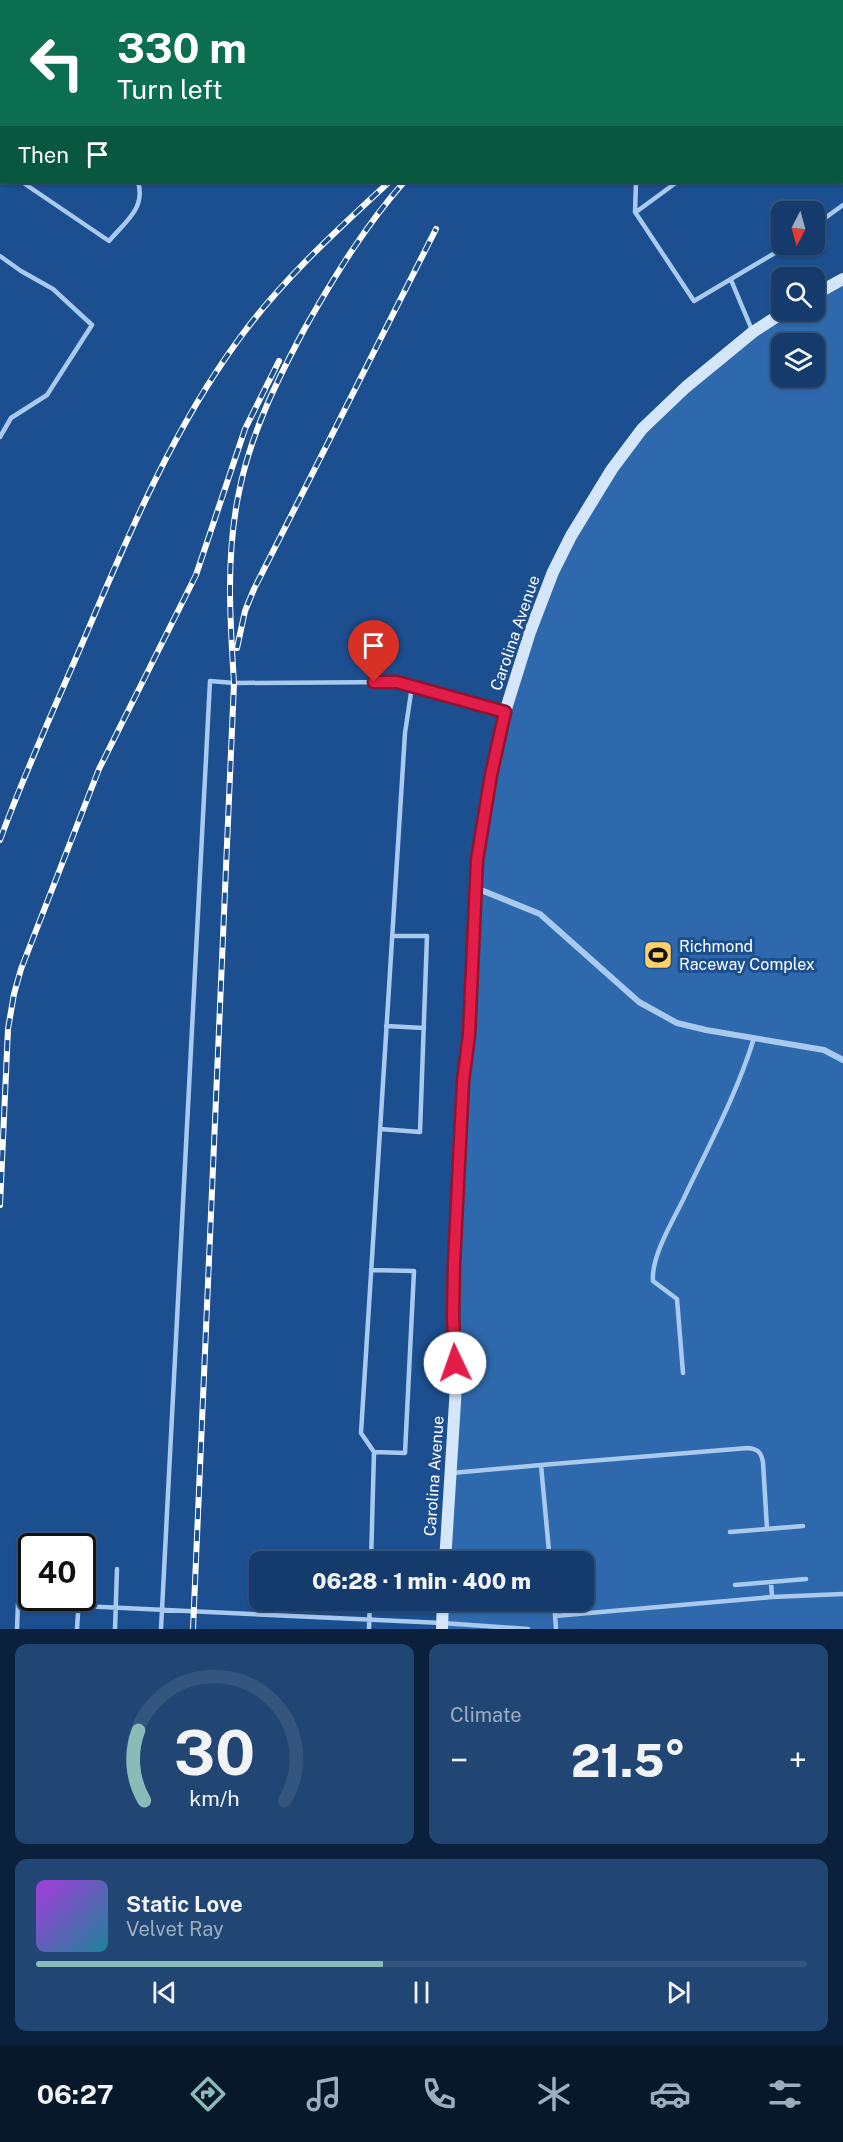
<!DOCTYPE html>
<html lang="en">
<head>
<meta charset="utf-8">
<style>
  :root { --surface:#143b6b; --page:#214673; --text:#f1f3f6; --muted:#9dadc1; --line:#33557e; --accent:#8bbbb9 }
  body { margin:0; font-family:"Public Sans",sans-serif; background:var(--page); color:var(--text); height:100vh; display:flex; flex-direction:column; font-size:22px; white-space:nowrap }
  * { box-sizing:border-box; margin:0 }
  p { font-size:20px; color:var(--muted) }
  .icon { flex:none; width:33px; height:33px; fill:none; stroke:currentColor; stroke-width:2; stroke-linecap:round; stroke-linejoin:round }
  .map { position:relative; height:1629px; overflow:hidden }
  .sheet { display:flex; flex-direction:column; gap:15px; padding:15px; background:#0b203b; flex:1 }
  .sheet>* { flex:none }
  .top-card { position:absolute; left:0px; top:0px; width:843px; height:183px; box-shadow:0 2px 4px #0004,0 0 0 2px var(--line); background:#0b6e4f; color:#fff; overflow:hidden }
  .needle { width:39px; rotate:186deg }
  .tools { position:absolute; left:771px; top:201px; display:grid; gap:12px }
  .tools a { display:grid; place-items:center; width:54px; height:54px; border-radius:12px; background:var(--surface); box-shadow:0 2px 4px #0004,0 0 0 2px var(--line); font-size:30px }
  .speed { position:absolute; left:18px; top:1533px; display:flex; gap:12px; font-size:30px; font-weight:700; text-align:center }
  .speed>* { display:grid; place-content:center; width:78px; height:78px; border-radius:50%; background:var(--surface); box-shadow:0 2px 4px #0004,0 0 0 2px var(--line); line-height:1 }
  .speed .limit { border:3px solid #111; border-radius:9px; background:#fff; color:#111 }
  .pin { position:absolute; display:grid; place-items:center; width:51px; height:51px; color:#fff; margin:-62px -26px; border-radius:50% 50% 50% 0; rotate:-45deg; box-shadow:0 0 6px #0007 }
  .pin .icon { rotate:45deg }
  .me { position:absolute; width:66px; margin:-33px; rotate:357deg; stroke-linejoin:round; filter:drop-shadow(0 0 4px #0008) }
  .turn { display:flex; align-items:center; gap:21px; height:126px; padding:0 18px; font-size:27px }
  .turn .icon { width:78px; height:78px; stroke-width:2.5 }
  .turn b { display:block; font-size:42px; line-height:51px }
  .then { display:flex; align-items:center; height:57px; padding:0 18px; background:#0003; gap:12px; font-size:22px }
  .big { font-size:45px; font-weight:800; line-height:1.1 }
  .sheet .widget { flex:1; display:flex; flex-direction:column; justify-content:center; gap:9px; min-width:0; padding:0 21px; border-radius:12px; background:var(--page) }
  .sheet .dial { align-items:center; gap:0 }
  .dial svg { height:156px; overflow:visible; fill:none; stroke:var(--line); stroke-width:7; stroke-linecap:round; text-anchor:middle }
  .dial text { fill:var(--text); stroke:none }
  .song { display:flex; align-items:center; gap:18px }
  .cover { width:72px; height:72px; border-radius:9px; background:linear-gradient(135deg,hsl(280 70% 55%),hsl(190 70% 35%)) }
  .played { height:6px; border-radius:3px; background:linear-gradient(90deg,var(--accent) 45%,var(--line) 45%) }
  .keys { display:flex; justify-content:space-around; direction:ltr }
  .heat { display:flex; justify-content:space-between; align-items:center; font-size:33px; direction:ltr }
  .sheet .tiles { flex:1; display:grid; gap:15px; grid-template-columns:1fr 1fr }
  .widget:last-child { grid-column:span 2 }
  .trip { position:absolute; left:249px; top:1551px; width:345px; height:60px; border-radius:12px; background:var(--surface); box-shadow:0 2px 4px #0004,0 0 0 2px var(--line); font-weight:800; line-height:60px; text-align:center }
  .dock { display:flex; height:96px; justify-content:space-around; align-items:center; background:#08182b; color:var(--muted) }
  .dock .icon { width:42px; height:42px }
  .dock .selected { color:var(--accent) }
  .dock b { font-size:27px; color:var(--text) }
  .map>svg:first-child { display:block }
</style>
</head>
<body>
<div class="map">
<svg width="843" height="1629" viewBox="0 0 843 1629">
  <rect width="100%" height="100%" fill="#1b4f8f"/>
  <path fill="#2e69ad" fill-rule="evenodd" d="M843,279v1350h-401l1,-28 141,-1v-38l-139,-1 8,-245 23,-428 15,-113 62,-203 89,-143 145,-118 27,-1 1,-15zM782,344h32v32h-32z"/>
  <g fill="none" stroke-linecap="round" stroke-linejoin="round">
    <path stroke="#a9c9ee" stroke-width="4.5" d="M274,0l2,2
      M786,0l2,2
      M436,2l1,-2
      M827,2l5,-2
      M842,63l1,-1
      M0,67l2,1
      M0,166l2,1
      M22,182l87,59c16,-19 37,-33 29,-59
      M636,182l-1,30 59,89 96,-57
      M636,212l41,-30
      M814,226l29,-21
      M0,256l21,15 32,18 39,36 -45,70 -36,23 -11,19
      M731,280l21,50
      M386,1026l38,2
      M380,1129l40,3 7,-196h-35
      M371,1270l43,1 -9,182 -31,-1
      M683,1373l-6,-74 -24,-18c-2,-24 19,-59 30,-81 25,-53 54,-106 71,-162
      M541,1465l207,-17c10,1 13,4 15,14l4,67
      M452,1473l89,-8 9,97
      M730,1532l73,-6
      M371,1562l3,-110 -13,-19 44,-700 7,-47
      M771,1582l1,15 71,-3
      M735,1585l71,-6
      M554,1600l2,29
      M555,1616l217,-19
      M17,1629l1,-26 424,20 86,6
      M77,1629l2,-31
      M115,1629l2,-60
      M161,1629l49,-948 24,2 163,-1 107,30
      M369,1629l1,-29"/>
    <path stroke="#a9c9ee" stroke-width="6" d="M21,2l1,-2
      M0,37l2,-3
      M476,888l64,26 99,88 38,21 29,7 118,20 19,10"/>
    <path stroke="#d6e6fa" stroke-width="12" d="M814,295l29,-16
      M445,1562l11,-176 -3,-70 1,-52 9,-183 6,-46 8,-176 14,-84 14,-63 25,-80 23,-60 18,-36 41,-67 30,-40 44,-42 67,-55 34,-22
      M442,1629l1,-29"/>
    <g stroke="#fff" stroke-width="6">
      <path id="rail" d="M453,2l1,-2
        M559,2l1,-2
        M237,648l8,-37 9,-22 182,-360
        M0,840c24,-66 54,-131 82,-196 45,-106 89,-212 157,-305 43,-59 97,-108 150,-157
        M0,1205l8,-176 6,-35 7,-25 78,-200 97,-194 49,-146 34,-68
        M193,1629l41,-946c-4,-63 -8,-125 4,-186 11,-60 38,-115 67,-169 29,-51 60,-102 99,-146"/>
    </g>
    <use href="#rail" stroke="#1b4f8f" stroke-width="4" stroke-dasharray="11" stroke-linecap="butt"/>
  </g>
  <g fill="none" stroke-linecap="round" stroke-linejoin="round">
    <g stroke="#92132f" stroke-width="15">
      <path id="route" d="M374,682h23l108,30 -14,63 -14,85 -8,175 -6,46 -9,183 -1,52 2,47"/>
    </g>
    <use href="#route" stroke="#e11d48" stroke-width="10"/>
  </g>
  <defs>
    <g id="stadium-square" transform="scale(1.5)"><rect x="-9" y="-9" width="18" height="18" rx="4" fill="#ffd166" stroke="#1b4f8f"/><path d="M0-5a6.5 5 0 1 0 0 10a6.5 5 0 1 0 0-10ZM-3.5-1.8h7v3.6h-7Z" fill="#111"/></g>
  </defs>
  <g fill-rule="evenodd">
    <use href="#stadium-square" x="658" y="955"/>
  </g>
  <g text-anchor="middle" dominant-baseline="central" stroke-width="6" stroke-linejoin="round" paint-order="stroke">
    <g font-size="16" fill="#fff" stroke="#1b4f8f">
      <text transform="translate(515 633) rotate(-71)">Carolina Avenue</text>
      <text transform="translate(434 1476) rotate(-86)">Carolina Avenue</text>
    </g>
    <g font-size="16" fill="#fff" stroke="#1b4f8f" text-anchor="start">
      <text x="679" y="946">Richmond<tspan x="679" dy="18">Raceway Complex</tspan></text>
    </g>
  </g>
</svg>
<div class="tools">
<a><svg class="needle" viewBox="-14 -14 28 28"><path d="M0-13l5 13h-10z" fill="#e53935"/><path d="M0 13l5-13h-10z" fill="#9dadc1"/></svg></a>
<a><svg class="icon" aria-label="search" viewBox="0 0 24 24"><circle cx="10" cy="10" r="6"/><path d="M15 15l6 6"/></svg></a>
<a><svg class="icon" aria-label="layers" viewBox="0 0 24 24"><path d="M12 4l9 5-9 5-9-5zM3 14l9 5 9-5"/></svg></a>
</div>
<div class="speed"><div class="limit">40</div></div>
<div class="pin" style="left:374px;top:682px;background:#d93025"><svg class="icon" aria-label="arrive" viewBox="0 0 24 24"><path d="M6 21V4h12l-3 4 3 4H6"/></svg></div>
<svg class="me" style="left:455px;top:1363px" viewBox="-20 -20 40 40"><circle r="19" fill="#fff"/><path d="M0-13L10 11 0 6-10 11z" fill="#e11d48"/></svg>
<div class="trip">06:28 · 1 min · 400 m</div>
<div class="top-card">
<div class="turn"><svg class="icon" aria-label="left" viewBox="0 0 24 24"><path d="M17 20v-9H6M10 6l-5 5 5 5"/></svg><div><b>330 m</b>Turn left</div></div>
<div class="then">Then<svg class="icon" aria-label="arrive" viewBox="0 0 24 24"><path d="M6 21V4h12l-3 4 3 4H6"/></svg></div>
</div>
</div>
<section class="sheet">
<div class="tiles">
<div class="widget dial"><svg viewBox="0 0 100 80">
<path d="M14 69A42 42 0 1 1 86 69"/>
<path d="M14 69A42 42 0 0 1 11 33" stroke="#8bbbb9"/>
<text x="50" y="56" font-size="32" font-weight="700">30</text>
<text x="50" y="72" font-size="11">km/h</text>
</svg></div>
<div class="widget"><p>Climate</p>
<div class="heat"><a>−</a><b class="big">21.5°</b><a>+</a></div>
</div>
<div class="widget">
<div class="song"><i class="cover"></i><div><b>Static Love</b><p>Velvet Ray</p></div></div>
<div class="played"></div>
<div class="keys"><svg class="icon" aria-label="previous" viewBox="0 0 24 24"><path d="M18 5L8 12l10 7zM5 5v14"/></svg><svg class="icon" aria-label="pause" viewBox="0 0 24 24"><path d="M8 5v14M16 5v14"/></svg><svg class="icon" aria-label="next" viewBox="0 0 24 24"><path d="M6 5l10 7-10 7zM19 5v14"/></svg></div>
</div>
</div>
</section>
<nav class="dock">
<b>06:27</b>
<svg class="icon selected" aria-label="directions" viewBox="0 0 24 24"><path d="M12 3l9 9-9 9-9-9zM9 14v-3h6M13 9l2 2-2 2"/></svg>
<svg class="icon" aria-label="music" viewBox="0 0 24 24"><path d="M9 18V5l10-2v13"/><circle cx="6" cy="18" r="3"/><circle cx="16" cy="16" r="3"/></svg>
<svg class="icon" aria-label="phone" viewBox="0 0 24 24"><path d="M5 4h4l2 5-3 2q2 4 5 5l2-3 5 2v4C11 20 4 13 5 4z"/></svg>
<svg class="icon" aria-label="climate" viewBox="0 0 24 24"><path d="M12 3v18M4 7l16 10M4 17L20 7"/></svg>
<svg class="icon" aria-label="car" viewBox="0 0 24 24"><path d="M5 17H2v-5l4-1 3-4h7l3 4 3 1v5h-3M9 17h6M6 11h13"/><circle cx="7" cy="17" r="2"/><circle cx="17" cy="17" r="2"/></svg>
<svg class="icon" aria-label="filters" viewBox="0 0 24 24"><path d="M4 7h16M4 17h16"/><circle cx="9" cy="7" r="2"/><circle cx="15" cy="17" r="2"/></svg>
</nav>
</body>
</html>
